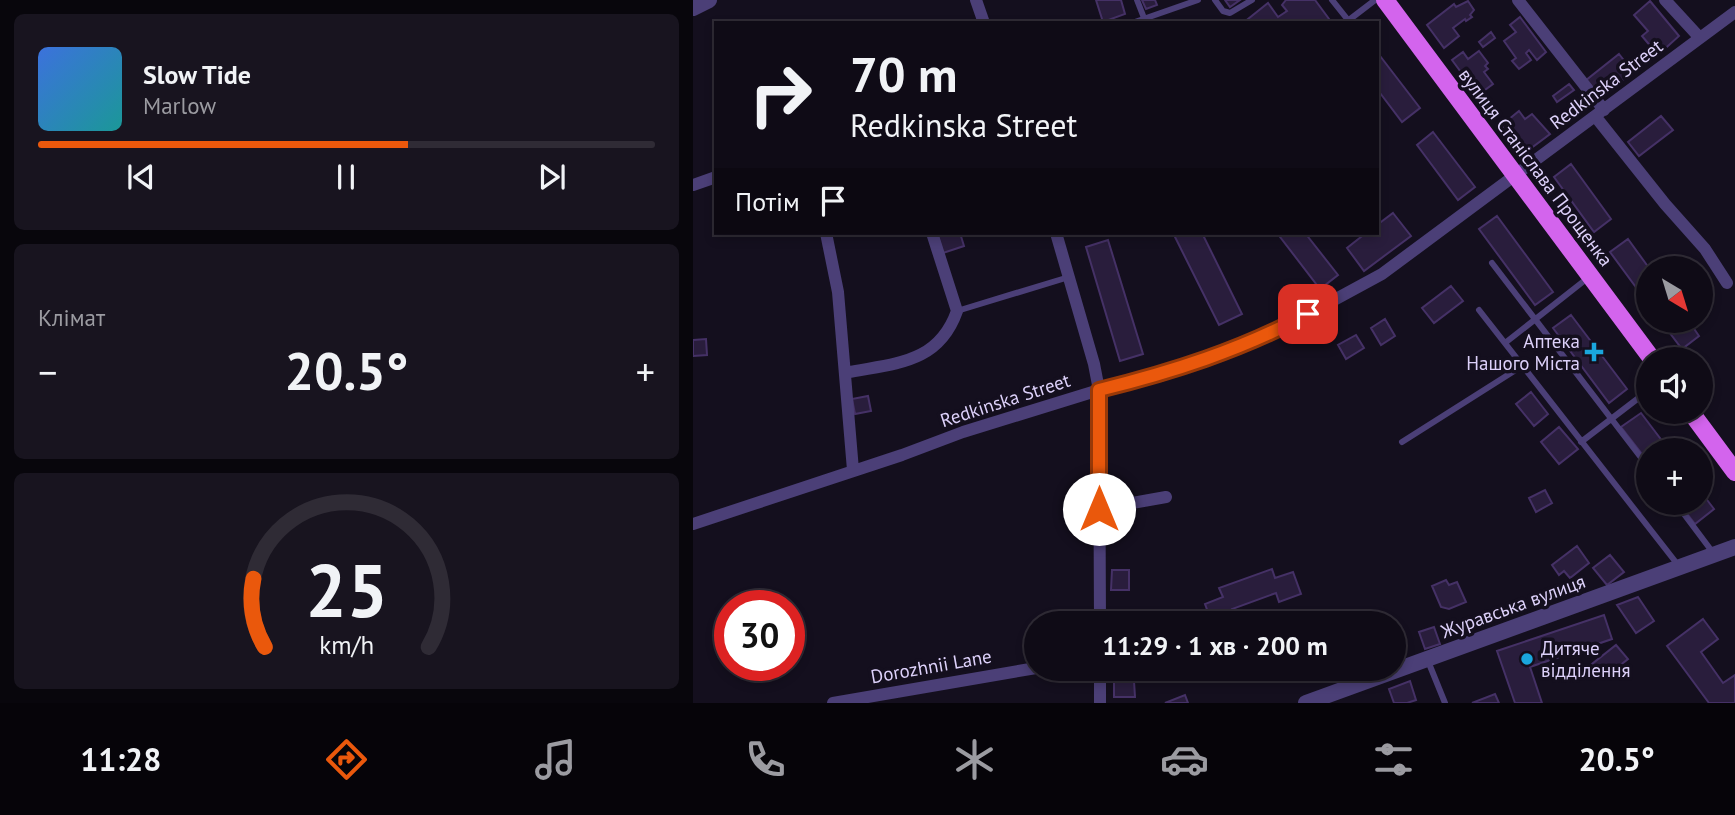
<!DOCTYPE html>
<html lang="uk">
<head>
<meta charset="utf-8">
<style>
  :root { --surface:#0f0b16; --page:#18141f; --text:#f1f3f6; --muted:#9b9ba1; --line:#2f2b35; --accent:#ea580c }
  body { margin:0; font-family:"PT Sans",sans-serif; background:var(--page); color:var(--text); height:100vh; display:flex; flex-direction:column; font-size:26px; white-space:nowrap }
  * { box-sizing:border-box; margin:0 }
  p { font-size:23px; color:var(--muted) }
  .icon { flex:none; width:38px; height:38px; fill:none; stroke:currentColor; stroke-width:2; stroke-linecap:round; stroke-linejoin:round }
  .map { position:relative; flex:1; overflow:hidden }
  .panel { display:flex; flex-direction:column; gap:14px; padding:14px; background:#08060c; width:693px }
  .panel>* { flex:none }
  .hud { position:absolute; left:21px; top:21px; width:665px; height:214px; border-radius:0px; box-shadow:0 4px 10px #0003,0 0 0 2px var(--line); background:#0f0b16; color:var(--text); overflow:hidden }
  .needle { width:46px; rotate:142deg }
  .fabs { position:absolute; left:943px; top:256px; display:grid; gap:14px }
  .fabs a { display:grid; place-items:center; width:77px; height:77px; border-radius:50%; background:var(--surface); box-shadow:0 4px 10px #0003,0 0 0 2px var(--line); font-size:35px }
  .speed { position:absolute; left:21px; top:590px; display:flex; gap:14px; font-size:35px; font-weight:700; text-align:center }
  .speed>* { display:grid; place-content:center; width:91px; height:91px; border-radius:50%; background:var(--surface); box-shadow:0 4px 10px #0003,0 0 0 2px var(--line); line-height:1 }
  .speed .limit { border:10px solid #d22; background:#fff; color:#111 }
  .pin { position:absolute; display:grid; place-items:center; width:60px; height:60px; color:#fff; margin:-30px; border-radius:14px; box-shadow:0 4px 10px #0006 }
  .me { position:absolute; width:77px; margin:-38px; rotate:0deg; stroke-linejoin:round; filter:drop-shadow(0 0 5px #0008) }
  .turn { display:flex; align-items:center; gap:24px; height:147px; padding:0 21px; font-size:32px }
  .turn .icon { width:91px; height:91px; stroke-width:2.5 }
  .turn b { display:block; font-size:49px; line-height:60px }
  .then { display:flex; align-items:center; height:66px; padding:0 21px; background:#0003; gap:14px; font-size:26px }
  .big { font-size:52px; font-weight:600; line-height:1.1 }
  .panel .card { flex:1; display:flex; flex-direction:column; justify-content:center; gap:10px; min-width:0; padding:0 24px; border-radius:10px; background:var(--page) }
  .panel .dial { align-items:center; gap:0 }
  .dial svg { height:182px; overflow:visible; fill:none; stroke:var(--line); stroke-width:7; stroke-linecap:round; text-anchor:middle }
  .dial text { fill:var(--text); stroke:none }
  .song { display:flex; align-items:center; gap:21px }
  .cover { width:84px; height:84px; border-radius:10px; background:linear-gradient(135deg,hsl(220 70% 55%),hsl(180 70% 35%)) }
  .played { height:7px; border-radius:4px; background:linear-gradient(90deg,var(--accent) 60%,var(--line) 60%) }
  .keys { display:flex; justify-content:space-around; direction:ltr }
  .heat { display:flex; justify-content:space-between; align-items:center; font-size:38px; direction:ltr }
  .trip { position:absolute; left:331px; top:611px; width:382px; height:70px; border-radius:35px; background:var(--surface); box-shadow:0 4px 10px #0003,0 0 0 2px var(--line); font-weight:600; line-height:70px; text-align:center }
  .menu { display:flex; height:112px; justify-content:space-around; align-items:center; background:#060409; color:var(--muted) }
  .menu .icon { width:49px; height:49px }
  .menu .on { color:var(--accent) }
  .menu b { font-size:32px; color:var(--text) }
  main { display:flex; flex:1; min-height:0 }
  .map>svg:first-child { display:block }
</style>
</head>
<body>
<main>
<section class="panel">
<div class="card">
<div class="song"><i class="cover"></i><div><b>Slow Tide</b><p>Marlow</p></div></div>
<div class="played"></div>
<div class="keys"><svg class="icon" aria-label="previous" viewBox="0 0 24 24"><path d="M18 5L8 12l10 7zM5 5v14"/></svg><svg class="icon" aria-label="pause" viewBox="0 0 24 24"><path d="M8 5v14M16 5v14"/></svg><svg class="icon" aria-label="next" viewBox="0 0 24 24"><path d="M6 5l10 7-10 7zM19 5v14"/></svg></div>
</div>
<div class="card"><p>Клімат</p>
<div class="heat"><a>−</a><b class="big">20.5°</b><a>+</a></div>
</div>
<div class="card dial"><svg viewBox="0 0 100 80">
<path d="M14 69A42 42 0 1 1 86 69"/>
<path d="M14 69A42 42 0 0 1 9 39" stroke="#ea580c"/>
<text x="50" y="56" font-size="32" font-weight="700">25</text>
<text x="50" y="72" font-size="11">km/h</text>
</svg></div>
</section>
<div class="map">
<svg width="1042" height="703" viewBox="0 0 1042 703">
  <rect width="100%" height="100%" fill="#140f1e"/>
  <path fill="#291d3c" stroke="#453166" stroke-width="2" d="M403,0h25l4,14 -22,8z
    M449,0h13l2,5 -11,4z
    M532,0h15l-10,7z
    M593,0h29l17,23h-89l25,-20 10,14 9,-6 -5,-6z
    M775,1l6,9 -4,5 2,2 -6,4 -1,-2 -12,9 6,8 -15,12 -17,-23 27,-21 2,3z
    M957,1l29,35 -21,19 -16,-19 6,-5 -14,-16z
    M827,17l26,35 -9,8 -8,-10 -3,3 5,7 -12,9 -7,-8 4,-3 -12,-17 12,-9 -6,-7z
    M798,32l4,6 -12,9 -4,-5z
    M786,51l9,12 -3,3 3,3 -4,3 9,12 -15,11 -26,-35 11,-8 5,7z
    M684,52l43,56 -18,14 -25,-33z
    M926,54l14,18 -34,27 -14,-18z
    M876,84l5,6 -17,12 -4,-6z
    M890,102l4,5 -9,7 -4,-6z
    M826,111l6,8 7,-5 18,20 -28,21 -19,-27 7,-5 -2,-3z
    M968,116l12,14 -34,26 -11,-14z
    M740,132l42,55 -17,13 -41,-55z
    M878,164l40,55 -17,13 -40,-55z
    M700,213l18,23 -47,35 -17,-23 19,-15h11v-8z
    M804,216l56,76 -18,13 -56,-76z
    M244,233h23l4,13 -21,7z
    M480,233h29l40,81 -23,11z
    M584,233h28l33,42 -18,14z
    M935,239l21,29v37l-39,-53z
    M415,240l35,114 -23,7 -34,-114z
    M758,286l12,15 -29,22 -12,-15z
    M878,315l56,74 -18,14 -56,-75z
    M692,319l10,17 -14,9 -10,-17z
    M967,320h28l11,16 -17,13z
    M663,335l8,13 -18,11 -8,-14z
    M13,339l1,16 -14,1v-16z
    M838,392l17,22 -14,12 -18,-22z
    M175,396l3,15 -16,3 -3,-15z
    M948,413l28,37h-20v13l-28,-36z
    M866,427l19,22 -19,15 -18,-22z
    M852,490l7,13 -16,9 -7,-14z
    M1008,492l13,17 -19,15 -17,-22h23z
    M884,546l12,17 -19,15 -6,-7 -5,4 -7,-10z
    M917,555l14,17 -17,13 -14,-17z
    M579,569l3,9 18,-6 8,22 -22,8 -3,-9 -44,16 3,9 -13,5h-10l-7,-19 18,-7 -4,-9z
    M419,570h17v20h-18z
    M753,580l3,5 8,-3 9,20 -17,7 -8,-2 -9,-21z
    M945,597l16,24 -18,12 -19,-28z
    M419,612l20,1v10h-20z
    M911,615l8,24 -82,28 12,36h-27l-18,-52z
    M1010,619l15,20 -17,13 22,31 12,-8v28h-26l-42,-57z
    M741,627l6,17 -15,5 -6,-17z
    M923,645l12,14 -24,19 -12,-14z
    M441,681l1,16h-21v-15z
    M717,681l6,19 -9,3h-13l-5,-14z
    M802,694l4,9h-27z
    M492,695l3,8h-23z"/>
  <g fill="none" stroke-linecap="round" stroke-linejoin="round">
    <path stroke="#4b3f77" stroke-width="6" d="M444,0l7,18
      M522,0l8,11 7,2 22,-13
      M639,0l16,20
      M439,23l66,-23
      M652,23l30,-23
      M799,263l157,205
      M786,310l199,255
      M264,311l112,-34
      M812,343l84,-66
      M709,442l120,-76
      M888,442l68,-52
      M982,502l39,52
      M735,661l17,42"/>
    <path stroke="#4b3f77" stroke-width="12" d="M283,0l8,23
      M825,0l86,110
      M972,0l35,38
      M902,116l70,88 40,45 22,34
      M0,185l23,-8
      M133,233l12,59 15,178
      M363,233l38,131 5,26 1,233
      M152,373c48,-10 93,-8 112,-62l-25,-78
      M406,509l67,-12
      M0,524l209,-69 61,-23 136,-42 61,-14 69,-24 59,-27 94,-51 353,-262
      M407,668v35
      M140,703l203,-35"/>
    <path stroke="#4b3f77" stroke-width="16" d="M0,8l16,-8
      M613,703l429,-156"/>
    <path stroke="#d364ed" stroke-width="18" d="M692,0l267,359
      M997,411l45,61"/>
  </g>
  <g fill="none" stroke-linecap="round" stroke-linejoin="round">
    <g stroke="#983908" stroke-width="18">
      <path id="route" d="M406,509v-119c73,-18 142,-40 209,-76"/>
    </g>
    <use href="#route" stroke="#ea580c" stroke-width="12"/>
  </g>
  <g fill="#1aa6dd" stroke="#140f1e" stroke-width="2.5">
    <path d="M897.5 341.5h7v7h7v7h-7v7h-7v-7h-7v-7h7z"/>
    <circle cx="834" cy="659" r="7"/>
  </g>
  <g text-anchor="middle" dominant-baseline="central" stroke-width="7" stroke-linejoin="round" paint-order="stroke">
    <g font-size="19" fill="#ddd1fa" stroke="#140f1e">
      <text transform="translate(913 84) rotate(-37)">Redkinska Street</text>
      <text transform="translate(843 167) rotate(53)">вулиця Станіслава Прощенка</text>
      <text transform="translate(312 400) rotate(-18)">Redkinska Street</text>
      <text transform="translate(820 606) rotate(-20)">Журавська вулиця</text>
      <text transform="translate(238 666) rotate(-10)">Dorozhnii Lane</text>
    </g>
    <g font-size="19" fill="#ddd1fa" stroke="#140f1e" text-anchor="end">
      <text x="887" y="341">Аптека<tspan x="887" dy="22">Нашого Міста</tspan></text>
      <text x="848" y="648" text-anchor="start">Дитяче<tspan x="848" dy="22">відділення</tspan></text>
    </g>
  </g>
</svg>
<div class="fabs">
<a><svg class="needle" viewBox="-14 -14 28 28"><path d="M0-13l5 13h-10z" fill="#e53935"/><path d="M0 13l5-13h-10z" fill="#9b9ba1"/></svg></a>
<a><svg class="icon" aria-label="sound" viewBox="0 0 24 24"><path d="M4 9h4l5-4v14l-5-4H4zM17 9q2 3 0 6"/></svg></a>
<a>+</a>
</div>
<div class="speed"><div class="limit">30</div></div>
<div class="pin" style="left:615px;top:314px;background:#d93025"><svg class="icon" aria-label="arrive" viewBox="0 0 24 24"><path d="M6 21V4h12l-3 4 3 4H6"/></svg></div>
<svg class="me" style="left:406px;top:509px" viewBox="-20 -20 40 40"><circle r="19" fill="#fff"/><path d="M0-13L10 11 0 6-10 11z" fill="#ea580c"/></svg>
<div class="trip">11:29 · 1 хв · 200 m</div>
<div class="hud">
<div class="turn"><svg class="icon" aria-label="right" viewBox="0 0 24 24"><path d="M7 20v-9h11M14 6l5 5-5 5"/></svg><div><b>70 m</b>Redkinska Street</div></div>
<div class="then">Потім<svg class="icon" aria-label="arrive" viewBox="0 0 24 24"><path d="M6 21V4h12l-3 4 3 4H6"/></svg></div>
</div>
</div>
</main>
<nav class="menu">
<b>11:28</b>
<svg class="icon on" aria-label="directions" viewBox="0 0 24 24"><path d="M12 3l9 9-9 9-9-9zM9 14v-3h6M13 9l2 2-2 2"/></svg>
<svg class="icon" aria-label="music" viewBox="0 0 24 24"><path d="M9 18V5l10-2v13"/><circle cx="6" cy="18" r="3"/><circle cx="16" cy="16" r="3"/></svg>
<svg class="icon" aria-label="phone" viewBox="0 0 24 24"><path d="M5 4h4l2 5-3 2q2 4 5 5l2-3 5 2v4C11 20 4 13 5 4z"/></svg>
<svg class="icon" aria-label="climate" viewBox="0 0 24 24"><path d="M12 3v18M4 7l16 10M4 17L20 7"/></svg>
<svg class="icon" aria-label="car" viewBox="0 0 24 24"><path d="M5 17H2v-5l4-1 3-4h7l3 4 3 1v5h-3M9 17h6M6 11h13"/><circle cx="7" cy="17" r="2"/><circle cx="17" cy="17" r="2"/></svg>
<svg class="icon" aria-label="filters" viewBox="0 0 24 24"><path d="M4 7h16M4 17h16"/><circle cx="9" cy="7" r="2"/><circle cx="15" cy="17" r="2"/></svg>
<b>20.5°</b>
</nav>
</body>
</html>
